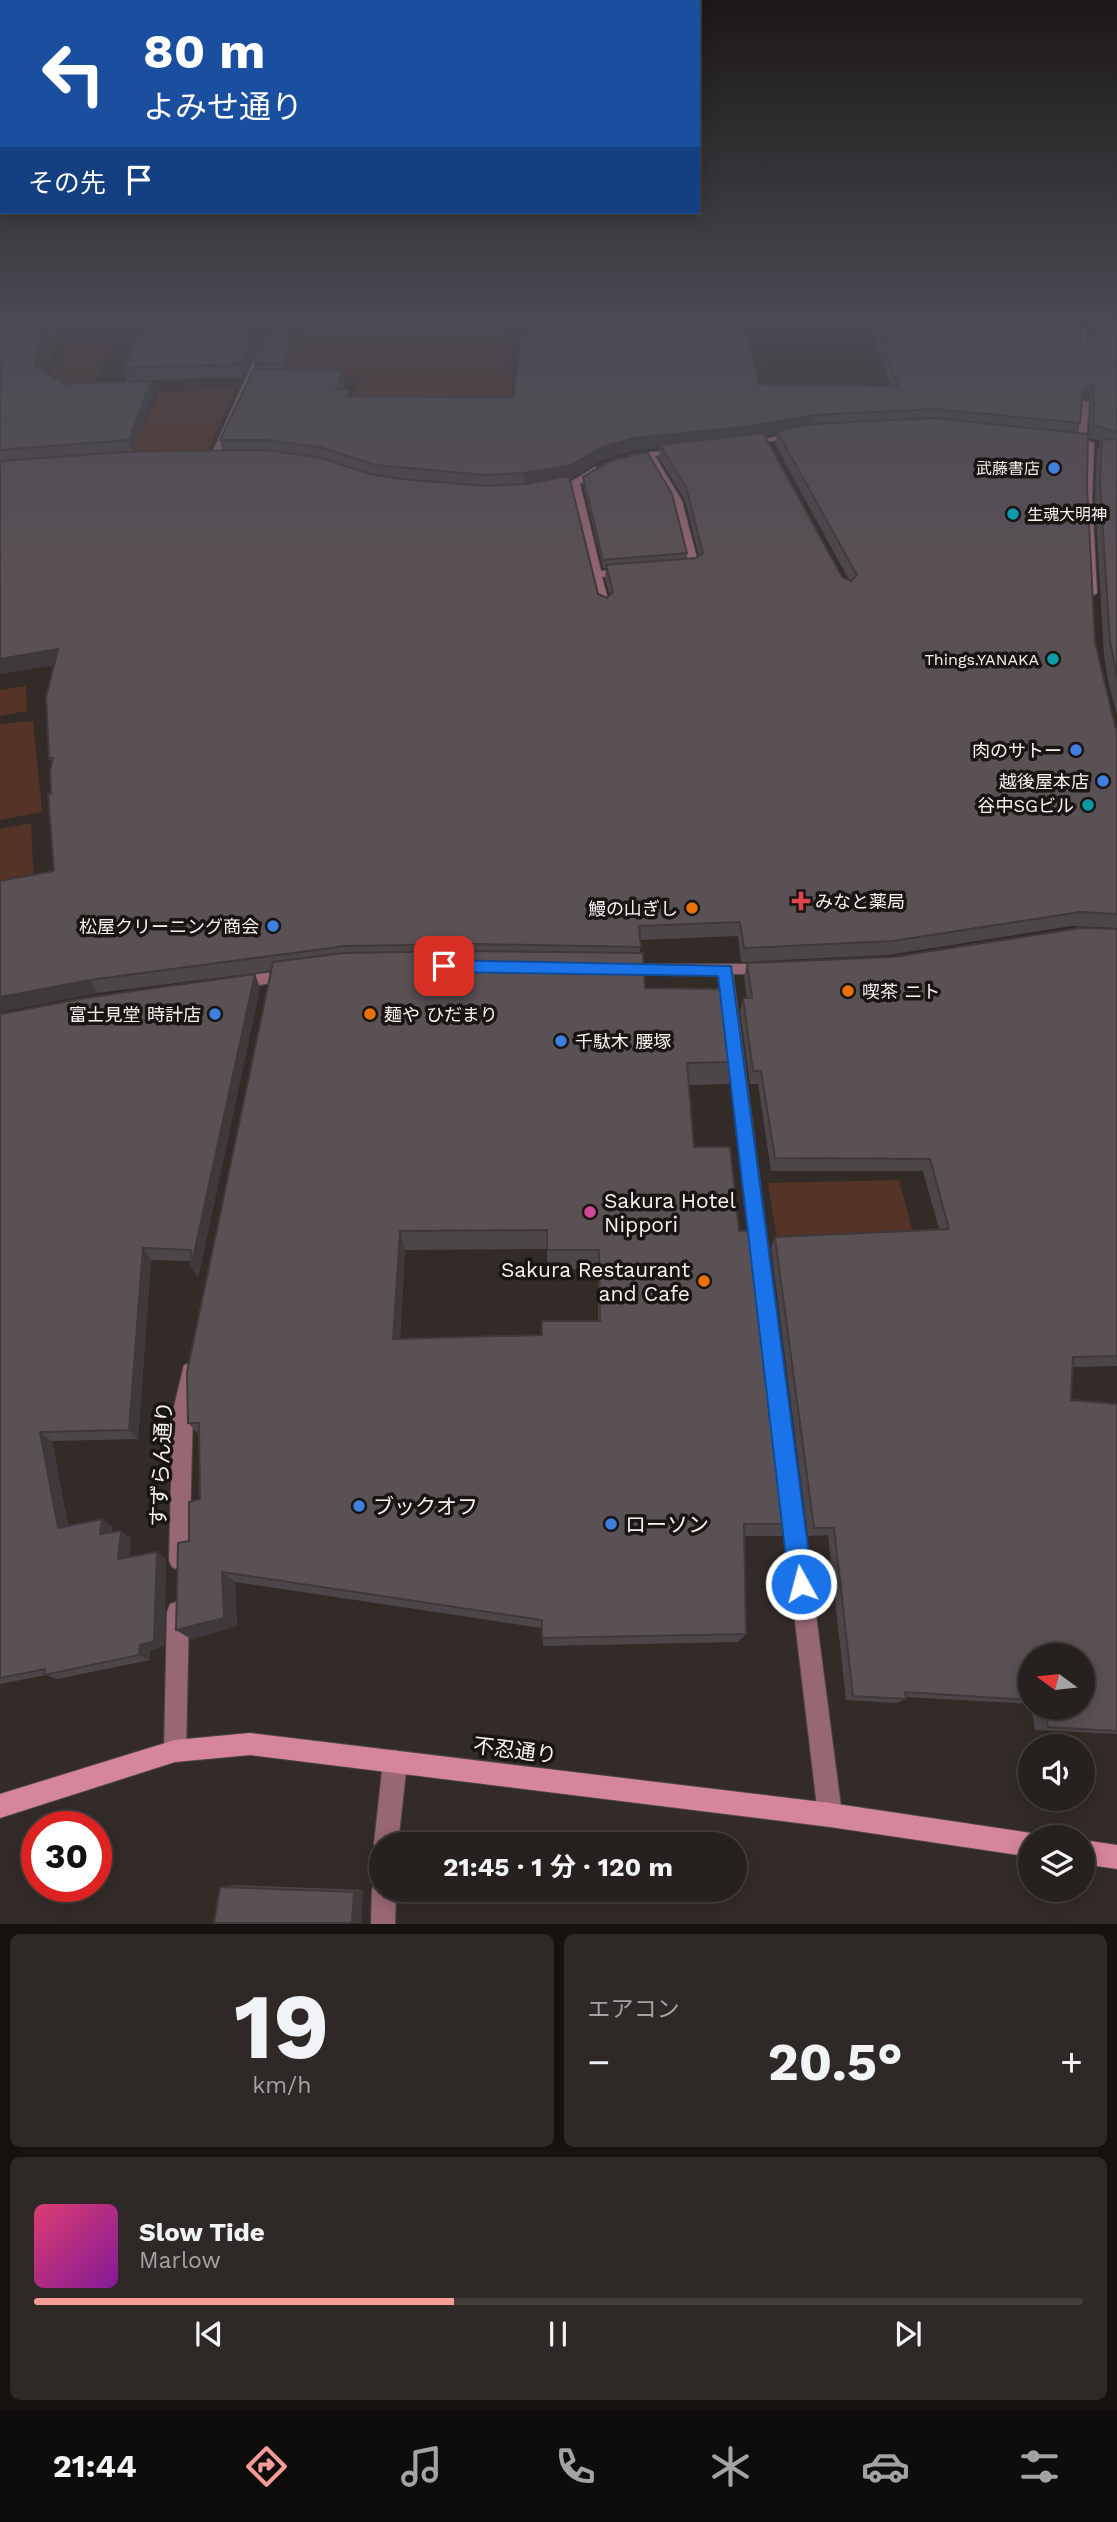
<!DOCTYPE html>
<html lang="ja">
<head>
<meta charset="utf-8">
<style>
  :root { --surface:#26201e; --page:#2e2827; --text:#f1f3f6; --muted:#a4a3a4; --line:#423e3c; --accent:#f59c95 }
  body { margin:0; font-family:"Work Sans","Noto Sans JP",sans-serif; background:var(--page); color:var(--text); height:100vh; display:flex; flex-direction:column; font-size:26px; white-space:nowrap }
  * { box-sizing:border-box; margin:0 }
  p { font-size:23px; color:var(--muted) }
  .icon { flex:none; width:38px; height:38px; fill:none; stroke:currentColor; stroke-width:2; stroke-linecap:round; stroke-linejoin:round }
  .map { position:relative; height:1924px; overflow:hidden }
  .sheet { display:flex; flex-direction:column; gap:10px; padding:10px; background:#151210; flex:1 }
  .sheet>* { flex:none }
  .top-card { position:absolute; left:0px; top:0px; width:700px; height:214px; box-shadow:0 4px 18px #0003,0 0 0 2px var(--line); background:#1a4fa0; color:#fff; overflow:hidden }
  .needle { width:46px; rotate:285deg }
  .controls { position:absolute; left:1018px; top:1643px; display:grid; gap:14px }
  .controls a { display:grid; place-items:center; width:77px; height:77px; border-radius:50%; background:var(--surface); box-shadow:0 4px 18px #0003,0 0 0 2px var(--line); font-size:35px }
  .speed { position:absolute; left:21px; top:1811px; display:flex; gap:14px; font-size:35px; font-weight:700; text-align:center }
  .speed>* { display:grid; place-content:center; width:91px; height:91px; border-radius:50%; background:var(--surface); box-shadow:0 4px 18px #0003,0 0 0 2px var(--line); line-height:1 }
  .speed .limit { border:10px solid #d22; background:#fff; color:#111 }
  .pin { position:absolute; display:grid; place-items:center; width:60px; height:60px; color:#fff; margin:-30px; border-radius:14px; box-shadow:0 4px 10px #0006 }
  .me { position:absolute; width:77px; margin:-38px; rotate:353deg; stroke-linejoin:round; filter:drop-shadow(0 0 5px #0008) }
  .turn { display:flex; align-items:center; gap:24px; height:147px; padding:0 28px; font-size:32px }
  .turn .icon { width:91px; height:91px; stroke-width:2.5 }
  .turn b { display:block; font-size:49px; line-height:60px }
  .then { display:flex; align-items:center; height:66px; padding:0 28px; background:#0003; gap:14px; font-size:26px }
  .big { font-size:52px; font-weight:700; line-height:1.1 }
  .sheet .card { flex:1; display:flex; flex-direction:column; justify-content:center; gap:10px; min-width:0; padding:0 24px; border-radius:10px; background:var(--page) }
  .sheet .dial { align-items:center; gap:0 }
  .dial b { font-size:91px; line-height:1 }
  .song { display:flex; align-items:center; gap:21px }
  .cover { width:84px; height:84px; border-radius:10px; background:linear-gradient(135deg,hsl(340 70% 55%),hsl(290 70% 35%)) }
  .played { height:7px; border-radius:4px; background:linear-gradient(90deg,var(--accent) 40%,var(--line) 40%) }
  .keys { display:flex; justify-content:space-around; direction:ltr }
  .heat { display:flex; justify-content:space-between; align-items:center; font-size:38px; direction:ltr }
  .sheet .tiles { flex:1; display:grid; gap:10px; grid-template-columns:1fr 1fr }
  .card:last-child { grid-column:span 2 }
  .trip { position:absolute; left:369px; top:1832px; width:378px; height:70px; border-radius:35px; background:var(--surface); box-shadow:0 4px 18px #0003,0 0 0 2px var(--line); font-weight:700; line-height:70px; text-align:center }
  .tab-bar { display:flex; height:112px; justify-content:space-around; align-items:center; background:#0f0d0c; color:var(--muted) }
  .tab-bar .icon { width:49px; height:49px }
  .tab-bar .on { color:var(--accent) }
  .tab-bar b { font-size:32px; color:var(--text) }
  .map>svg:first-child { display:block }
</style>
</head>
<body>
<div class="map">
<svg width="1117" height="1924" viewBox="0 0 1117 1924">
  <rect width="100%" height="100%" fill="#332b28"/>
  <path fill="#553327" d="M277,321h233l2,83 -158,-5 6,-22 -104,1z
    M646,321h223l5,15 -123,-13 -6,8z
    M67,325l-17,36 -50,5v-36z
    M113,340l-21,47 -18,5 -27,-12 24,-38z
    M235,389l-28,64 -78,2 30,-63z
    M26,686l1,25 -27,5v-26z
    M33,721l9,91 -42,8v-96z
    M31,823l3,64 -34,7v-65z
    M899,1180l15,57 -137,3 -9,-57z"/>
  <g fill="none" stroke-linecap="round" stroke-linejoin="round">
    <g stroke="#4e4744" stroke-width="2">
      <path id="street" d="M271,321h6l-59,137 -7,2 -1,-2z
        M1079,321h6l2,36 -4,2 -4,-2z
        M1082,400l7,2 -3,38 8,3 -2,55 5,95 -5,3 -5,-3 -3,-95 2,-53 -18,-4 10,-2z
        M794,433l4,2 -1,2 -49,8 -4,-2z
        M676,449h3v4l-24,3 27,45 17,65c-5,4 -16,6 -21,1l11,-3 -15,-63 -26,-44 -18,2 -4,-2 4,-2z
        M595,467l7,2 -22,15 21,87 23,-2 5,3 -5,3 -22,2 8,30 -5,3 -5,-3 -29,-121 -18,5 -4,-3 23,-7z
        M627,964h138l5,1 2,4 -2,4 -5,1h-32l109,841 -4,8 -8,4 -8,-4 -4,-8 -100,-841h-91l-5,-1 -2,-4 2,-4z
        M286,971l5,1 2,4 -2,4 -5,1 -46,7 -5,-2 -2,-4 2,-4 5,-2z
        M191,1363l7,2 2,7 -7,39 -4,149 -3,7 -7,3 -7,-3 -3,-7 4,-149 11,-46z
        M178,1601l8,3 3,8 -3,139 -3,8 -8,3 -8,-3 -3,-8 3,-139 3,-8z
        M395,1750l8,4 4,8 -9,82h-16v10l-4,-2 -4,-8 9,-82 4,-8z
        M382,1879v11h14l-1,34h-24l1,-34 3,-9z"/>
    </g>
    <g stroke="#4e4744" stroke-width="2">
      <path id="secondary" d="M250,1733l580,70 201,30 9,5h-9v19l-201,-30 -580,-72 -75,7 -175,56v-24l175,-54z
        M1083,1840l34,5v24l-34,-5z"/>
    </g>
    <use href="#street" fill="#986774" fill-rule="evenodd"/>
    <use href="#secondary" fill="#d5869c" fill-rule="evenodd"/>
  </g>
  <path fill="#4d4649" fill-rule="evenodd" d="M0,321h49l-8,49 24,14 86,-3 3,12 -21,58 89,-1 -2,-10 35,-71 -1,-5 18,-43h31l-16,48 58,13 -2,8 7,6 164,2 244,-14 133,2 -22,-65h211l1,24 5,4h2v-28h29v393l-8,-28 -5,-30 -9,-158 2,-46 4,-11 -12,-3 1,-40 -8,3 -2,22 -3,10 10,52 8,157 21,87 1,1v198l-45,-2 -184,29 -147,7 -3,-26 -98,4v13l5,35 89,74 -5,22 -40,1 5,62 45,84 52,293 -9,12h-38l2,98 -8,8 -195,4 -1,-18 -307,-46 2,44 -46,13 -2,-98 11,-42 -1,-64 -11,-12 83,-452 -174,22 -97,19 54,-141 -3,-78 1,-29 -3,-6 5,-93 -54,9zM777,434l-2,10 74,136 -7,-3 -77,-141zM660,448l-1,10 26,42 14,56 -3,2 -10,1 1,-6 -104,-76v8l20,83h3l-1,11 5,17 -3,2 -9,-4 -28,-115 32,-19 30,-9zM547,1249v20h51v52l-56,14 -142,4 5,-89z
    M128,321h140l-25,56 -116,4 -3,-13 20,-45 -15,1z
    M1117,929v437l-45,1 -1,33 46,4v330l-82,-4 -4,-22h52l-52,-52v50l-1,-2 -124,-7v2l-9,4 -51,-3 -18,-165 -20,1 -37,-288 4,-11 164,-8 -16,-58h-152l-13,-87h-8l-10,-73 3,-13h4l-3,-21 3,-14 146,-6z
    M260,988l-62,290 -7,-11v-6l-40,-1 -13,179 -86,2 16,85h44v7l19,5 -2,19 37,2 -2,87 -14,4v10l-93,19 -11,-4 -46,9v-670z
    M235,1885l128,5 -2,33h-147l6,-36z"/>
  <path fill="#3f393c" d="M43,321h6l-9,58 -5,-13z
    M260,321h8l-25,56 -2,-13z
    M297,321h6l-18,54 -2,-12z
    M344,370l1,12 -7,20 -2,-12z
    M151,381l3,12 -21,60 -4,-13z
    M1094,385l-4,13 -12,4 5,-13z
    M812,415l-2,12 -33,4v3l-26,4 -91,7v3l-28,3 -30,9 -31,19 -46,7 -1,-13 78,-26 31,-9z
    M58,649l6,15 -64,10v-15z
    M255,974l5,14 -62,290 -7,-11z
    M90,980l7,13 -97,19v-15z
    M400,1231l5,19 -6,106 -6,-17z
    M143,1248l8,12 -13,179 -9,-9z
    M40,1432l12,9 17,94 -11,-7z
    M102,1519l10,7 -1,15 -11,-7z
    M121,1531l10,7 -2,28 -11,-7z
    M157,1552l9,7 -2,87 -14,4v10l-11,-5 1,-10z
    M222,1572l13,10 2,44 -46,13 -15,-9z
    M363,1890l-2,33h-9l2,-31z"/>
  <path fill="#5a5155" stroke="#3f393c" stroke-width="2" fill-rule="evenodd" d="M0,321h43l-8,45 30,18 86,-3 -22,59 -129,10z
    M145,321h115l-19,43 -117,4z
    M272,321h25l-14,42 -29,1z
    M522,321h201l23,1 12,62 140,2 -23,-65h205l1,24 5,4 7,-2 -1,-26h25v111l-23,-7v-40l-11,4 -3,34 -145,-14 -123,6 -60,11 -119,12 -31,9 -31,18 -47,8 -38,2 -110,-10 -57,-18 -54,-7h-45l34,-71 90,1 -8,20h13l-2,6 167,2z
    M934,418l154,16 -1,51 8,157 21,87 1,1v184l-37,-2 -187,29 -149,7 -4,-26 -101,4 2,21 -166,-3 -130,2 -255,34 -90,17v-116l54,-10 -6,-77 3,-1 -1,-22 3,-13h-4l-3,-61 12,-48 -58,10v-198l125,-9 139,-2 53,7 53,17 31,5 85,7 39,-2 44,-8 29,118 9,4 6,-6 -7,-27 90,-7 7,-5 -17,-66 -26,-42 103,-12 79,144 9,4 6,-6 -80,-144 36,-7z
    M1102,439l15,1v237l-7,-36 -10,-156z
    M647,452l25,42 15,59 -84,7 -20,-83 27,-16z
    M1080,928l37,1v427l-44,1 -2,43 46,4v327l-69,-4 -4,-19h39v-52h-52v44l-126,-8 1,7 -53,-3 -19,-168h-20l-39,-291 174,-8 -19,-70 -155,-1 -14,-87h-8l-10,-73h9l-5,-35 146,-6z
    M474,951l169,2 2,35 80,1 9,73 -47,1 7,84h36l9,84 16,-1 36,294h-47l2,110 -204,4v-18l-320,-48 2,46 -48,12 2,-87 11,-2v-39l11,-3 -1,-76h-11l-1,-51 86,-410 71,-9zM547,1230v20h52l1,71h-58v14l-149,4 7,-108z
    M255,974l-64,293v-17l-48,-2 -14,182 -89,2 18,96 44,-9 -2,15 21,-3 -3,28 39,-7 -3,89 -14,4 -1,10 -95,20 1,-6 -45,9v-664l91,-17z
    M220,1887l134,5 -2,31h-138z"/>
  <linearGradient id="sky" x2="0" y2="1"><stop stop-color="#1c1816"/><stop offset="0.54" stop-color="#4a4a53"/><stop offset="1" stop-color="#4a4a53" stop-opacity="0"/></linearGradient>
  <rect width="1117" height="591" fill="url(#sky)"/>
  <path fill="#1a73e8" stroke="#114b97" stroke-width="2" d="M444,960l287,6 82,618 -3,8 -9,4 -8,-4 -4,-8 -71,-608 -274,-4 -8,-6z"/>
  <g fill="#3f7fe0" stroke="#181513" stroke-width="2.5">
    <circle cx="1054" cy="468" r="7"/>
    <circle cx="1076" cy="750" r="7"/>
    <circle cx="1103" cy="781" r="7"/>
    <circle cx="273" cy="926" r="7"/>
    <circle cx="215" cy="1014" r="7"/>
    <circle cx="561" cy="1041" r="7"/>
    <circle cx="359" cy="1506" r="7"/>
    <circle cx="611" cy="1524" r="7"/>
  </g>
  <g fill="#0f9aa8" stroke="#181513" stroke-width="2.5">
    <circle cx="1013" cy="514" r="7"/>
    <circle cx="1053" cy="659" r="7"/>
    <circle cx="1088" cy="805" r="7"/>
  </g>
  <path fill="#e0444e" stroke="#181513" stroke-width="2.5" d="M797.5 890.5h7v7h7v7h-7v7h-7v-7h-7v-7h7z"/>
  <g fill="#e8710a" stroke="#181513" stroke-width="2.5">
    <circle cx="692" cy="908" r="7"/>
    <circle cx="848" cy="991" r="7"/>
    <circle cx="370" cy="1014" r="7"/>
    <circle cx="704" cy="1281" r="7"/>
  </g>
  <circle fill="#d1479c" stroke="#181513" stroke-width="2.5" cx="590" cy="1212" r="7"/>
  <g text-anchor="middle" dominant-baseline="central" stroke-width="7" stroke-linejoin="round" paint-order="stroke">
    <g font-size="16" fill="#f7f2f0" stroke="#181513" text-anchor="end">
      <text x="1040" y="468">武藤書店</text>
      <text x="1027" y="514" text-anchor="start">生魂大明神</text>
      <text x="1039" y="659">Things.YANAKA</text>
    </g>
    <g font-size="18" fill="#f7f2f0" stroke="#181513" text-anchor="end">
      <text x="1062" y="750">肉のサトー</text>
      <text x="1089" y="781">越後屋本店</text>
      <text x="1074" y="805">谷中SGビル</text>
      <text x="815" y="901" text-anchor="start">みなと薬局</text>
      <text x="678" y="908">鰻の山ぎし</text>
      <text x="259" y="926">松屋クリーニング商会</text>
      <text x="862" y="991" text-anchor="start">喫茶 ニト</text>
      <text x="201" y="1014">富士見堂 時計店</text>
      <text x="384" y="1014" text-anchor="start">麺や ひだまり</text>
      <text x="575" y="1041" text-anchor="start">千駄木 腰塚</text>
    </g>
    <g font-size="21" fill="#f7f2f0" stroke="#181513" text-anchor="start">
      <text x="604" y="1200">Sakura Hotel<tspan x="604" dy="24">Nippori</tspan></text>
      <text x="690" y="1269" text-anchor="end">Sakura Restaurant<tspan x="690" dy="24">and Cafe</tspan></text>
      <text x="373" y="1506">ブックオフ</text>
      <text x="625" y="1524">ローソン</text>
    </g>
    <g font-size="21" fill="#f7f2f0" stroke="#181513">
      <text transform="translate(161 1464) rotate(-87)">すずらん通り</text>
      <text transform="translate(515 1750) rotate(7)">不忍通り</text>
    </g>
  </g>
</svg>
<div class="controls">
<a><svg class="needle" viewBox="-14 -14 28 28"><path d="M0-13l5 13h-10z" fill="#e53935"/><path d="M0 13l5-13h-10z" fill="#a4a3a4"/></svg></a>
<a><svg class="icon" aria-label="sound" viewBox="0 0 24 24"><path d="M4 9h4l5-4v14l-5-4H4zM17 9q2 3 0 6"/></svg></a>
<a><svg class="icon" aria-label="layers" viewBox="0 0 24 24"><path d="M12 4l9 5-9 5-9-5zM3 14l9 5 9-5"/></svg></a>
</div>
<div class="speed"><div class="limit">30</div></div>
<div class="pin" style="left:444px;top:966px;background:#d93025"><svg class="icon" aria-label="arrive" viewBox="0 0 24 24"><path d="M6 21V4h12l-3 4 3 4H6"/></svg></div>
<svg class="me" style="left:801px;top:1584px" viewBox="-20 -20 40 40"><circle r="17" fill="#1a73e8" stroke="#fff" stroke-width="3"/><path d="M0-11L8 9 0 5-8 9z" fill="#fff"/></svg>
<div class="trip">21:45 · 1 分 · 120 m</div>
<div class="top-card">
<div class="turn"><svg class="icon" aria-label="left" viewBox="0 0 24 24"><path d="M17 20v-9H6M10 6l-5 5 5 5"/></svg><div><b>80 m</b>よみせ通り</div></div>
<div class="then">その先<svg class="icon" aria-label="arrive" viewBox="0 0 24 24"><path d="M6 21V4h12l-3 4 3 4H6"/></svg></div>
</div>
</div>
<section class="sheet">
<div class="tiles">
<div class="card dial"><b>19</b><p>km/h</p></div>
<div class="card"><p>エアコン</p>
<div class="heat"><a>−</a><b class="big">20.5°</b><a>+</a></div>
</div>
<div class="card">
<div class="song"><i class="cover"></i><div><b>Slow Tide</b><p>Marlow</p></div></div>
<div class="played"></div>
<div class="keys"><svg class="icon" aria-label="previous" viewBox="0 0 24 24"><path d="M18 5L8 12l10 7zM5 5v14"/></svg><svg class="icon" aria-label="pause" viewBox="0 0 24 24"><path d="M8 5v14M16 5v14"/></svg><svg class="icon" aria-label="next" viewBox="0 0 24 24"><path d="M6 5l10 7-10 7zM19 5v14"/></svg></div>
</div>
</div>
</section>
<nav class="tab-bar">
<b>21:44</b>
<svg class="icon on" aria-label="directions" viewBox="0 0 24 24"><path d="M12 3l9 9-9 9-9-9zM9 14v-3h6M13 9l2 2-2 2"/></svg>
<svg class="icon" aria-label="music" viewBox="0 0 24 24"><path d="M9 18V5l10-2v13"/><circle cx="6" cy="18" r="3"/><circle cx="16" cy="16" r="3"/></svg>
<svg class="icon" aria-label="phone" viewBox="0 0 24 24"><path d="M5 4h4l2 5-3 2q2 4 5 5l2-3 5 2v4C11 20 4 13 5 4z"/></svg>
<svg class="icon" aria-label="climate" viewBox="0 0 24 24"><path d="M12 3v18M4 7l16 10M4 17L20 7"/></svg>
<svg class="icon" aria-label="car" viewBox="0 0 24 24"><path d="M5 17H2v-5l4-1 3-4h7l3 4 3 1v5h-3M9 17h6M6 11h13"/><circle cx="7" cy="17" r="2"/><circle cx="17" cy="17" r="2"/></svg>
<svg class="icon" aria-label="filters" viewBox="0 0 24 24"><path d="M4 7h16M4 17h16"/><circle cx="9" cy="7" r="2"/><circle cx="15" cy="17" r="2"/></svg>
</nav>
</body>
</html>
